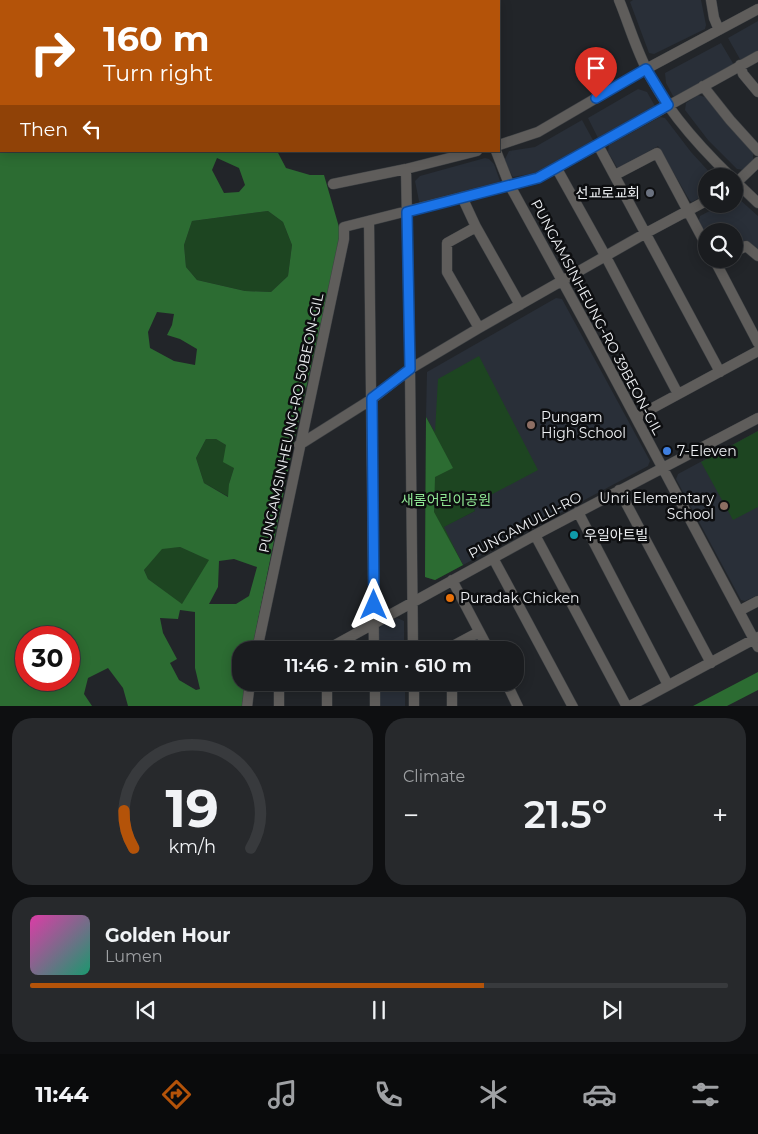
<!DOCTYPE html>
<html lang="en">
<head>
<meta charset="utf-8">
<style>
  :root { --surface:#1a1c1f; --page:#27292c; --text:#f1f3f6; --muted:#9fa1a4; --line:#383a3d; --accent:#b45309 }
  body { margin:0; font-family:Montserrat,"Noto Sans KR",sans-serif; background:var(--page); color:var(--text); height:100vh; display:flex; flex-direction:column; font-size:19px; white-space:nowrap }
  * { box-sizing:border-box; margin:0 }
  p { font-size:16px; color:var(--muted) }
  .icon { flex:none; width:28px; height:28px; fill:none; stroke:currentColor; stroke-width:2; stroke-linecap:round; stroke-linejoin:round }
  .map { position:relative; height:706px; overflow:hidden }
  .sheet { display:flex; flex-direction:column; gap:12px; padding:12px; background:#0e0f11; flex:1 }
  .sheet>* { flex:none }
  .guide { position:absolute; left:0px; top:0px; width:500px; height:152px; box-shadow:0 2px 12px #0003,0 0 0 1px var(--line); background:#b45309; color:#fff; overflow:hidden }
  .controls { position:absolute; left:698px; top:168px; display:grid; gap:10px }
  .controls a { display:grid; place-items:center; width:45px; height:45px; border-radius:50%; background:var(--surface); box-shadow:0 2px 12px #0003,0 0 0 1px var(--line); font-size:25px }
  .speed { position:absolute; left:15px; top:626px; display:flex; gap:10px; font-size:25px; font-weight:700; text-align:center }
  .speed>* { display:grid; place-content:center; width:65px; height:65px; border-radius:50%; background:var(--surface); box-shadow:0 2px 12px #0003,0 0 0 1px var(--line); line-height:1 }
  .speed .limit { border:8px solid #d22; background:#fff; color:#111 }
  .pin { position:absolute; display:grid; place-items:center; width:42px; height:42px; color:#fff; margin:-51px -21px; border-radius:50% 50% 50% 0; rotate:-45deg; box-shadow:0 0 5px #0007 }
  .pin .icon { rotate:45deg }
  .me { position:absolute; width:55px; margin:-28px; rotate:0deg; stroke-linejoin:round; filter:drop-shadow(0 0 4px #0008) }
  .turn { display:flex; align-items:center; gap:18px; height:105px; padding:0 20px; font-size:22px }
  .turn .icon { width:65px; height:65px; stroke-width:2.5 }
  .turn b { display:block; font-size:35px; line-height:42px }
  .then { display:flex; align-items:center; height:48px; padding:0 20px; background:#0003; gap:10px; font-size:19px }
  .big { font-size:38px; font-weight:600; line-height:1.1 }
  .sheet .tile { flex:1; display:flex; flex-direction:column; justify-content:center; gap:8px; min-width:0; padding:0 18px; border-radius:20px; background:var(--page) }
  .sheet .dial { align-items:center; gap:0 }
  .dial svg { height:130px; overflow:visible; fill:none; stroke:var(--line); stroke-width:7; stroke-linecap:round; text-anchor:middle }
  .dial text { fill:var(--text); stroke:none }
  .song { display:flex; align-items:center; gap:15px }
  .cover { width:60px; height:60px; border-radius:8px; background:linear-gradient(135deg,hsl(320 70% 55%),hsl(160 70% 35%)) }
  .played { height:5px; border-radius:2px; background:linear-gradient(90deg,var(--accent) 65%,var(--line) 65%) }
  .keys { display:flex; justify-content:space-around; direction:ltr }
  .heat { display:flex; justify-content:space-between; align-items:center; font-size:28px; direction:ltr }
  .sheet .tiles { flex:1; display:grid; gap:12px; grid-template-columns:1fr 1fr }
  .tile:last-child { grid-column:span 2 }
  .trip { position:absolute; left:232px; top:641px; width:292px; height:50px; border-radius:20px; background:var(--surface); box-shadow:0 2px 12px #0003,0 0 0 1px var(--line); font-weight:600; line-height:50px; text-align:center }
  .tab-bar { display:flex; height:80px; justify-content:space-around; align-items:center; background:#0a0b0c; color:var(--muted) }
  .tab-bar .icon { width:35px; height:35px }
  .tab-bar .active { color:var(--accent) }
  .tab-bar b { font-size:22px; color:var(--text) }
  .map>svg:first-child { display:block }
</style>
</head>
<body>
<div class="map">
<svg width="758" height="707" viewBox="0 0 758 707">
  <rect width="100%" height="100%" fill="#222529"/>
  <path fill="#292f38" d="M633,0h68l5,25 -1,4 -51,25 -5,-1 -19,-51z
    M758,21v31l-17,9 -13,-23z
    M721,43l13,22 -57,32 -4,-1 -7,-13 -1,-10z
    M638,89l9,3 8,14 -1,3 -55,31 -11,-22z
    M698,95l7,2 48,56v7l-9,10 -7,-1 -29,-29 -23,-30 1,-7z
    M660,117l5,1 26,34 22,24h-7v18l-14,8 -2,-1 -32,-55 -40,23 -10,-17 1,-7z
    M582,120l12,22 -58,31 -23,4 -8,-14v-4l4,-8 26,-4z
    M485,158l4,1 5,5 6,17 -1,2 -78,20 -2,-2 -4,-20 5,-5z
    M738,198l20,18v33l-12,-9 -12,6v-15h-28v7l-8,-14 2,-8 23,-12h11v-5z
    M556,298l6,1 88,162 -2,5 -185,99 -20,-38 32,-16 -49,-94 1,-45z
    M758,431v164l-13,6 -4,-1 -65,-121 2,-5z
    M397,618l7,3v29h-27v-18l5,-8z
    M378,683h27v23h-26z"/>
  <path fill="#1d4521" d="M268,211l15,11 9,23 -4,31 -17,16 -26,-1 -48,-11 -11,-13 -2,-22 8,-24z
    M479,356l59,114 -66,35 3,6 -31,16 19,38 -28,15 -10,-3 1,-160 9,15 3,-53z
    M758,431v76l-25,13 -32,-58z
    M206,439h10l10,6 8,23 -5,16v13l-25,-14 -8,-25z
    M180,547l30,13 -28,45 -34,-26 -4,-9 18,-22z"/>
  <path fill="#2c6c32" fill-rule="evenodd" d="M0,0l134,1h-133v150h276l9,17 24,7h14l17,59 -48,212 -41,204h-11v32l5,1 -2,23h-116l-5,-18 -15,-20 -20,10 -4,16 8,12 -92,1zM217,158l22,10 6,17 -6,7 -15,1 -12,-23zM268,211l15,11 9,23 -4,31 -17,16 -26,-1 -48,-11 -11,-13 -2,-22 8,-24zM157,312l17,2 -2,11 -5,10 13,4 17,10 -2,16 -21,-4 -24,-13 -2,-16zM206,439h10l10,6 -3,17 11,6 -5,16 -1,13 -24,-14 -8,-25zM180,547l29,13 -27,44 -34,-25 -4,-9 18,-21zM234,559l23,8 -8,29 -13,8h-27l9,-17 1,-26zM180,610l15,2v56l5,21 -4,1 -17,-10 -9,-17 7,-4 -14,-26 -3,-15 18,1zM26,638h43v42h-43z
    M426,417l27,51 -18,9 -1,35 29,53 -28,15 -10,-3z
    M758,672v18l-31,16h-34z"/>
  <g fill="none" stroke-linecap="round" stroke-linejoin="round">
    <g stroke="#3f4245" stroke-width="11">
      <path id="minor" d="M619,0c9,22 16,46 27,68 18,39 53,78 84,108
        M711,0l3,18 5,12
        M244,1l1,-1
        M740,65l3,9 15,18
        M703,86l27,34 28,31
        M499,145l39,-13 108,-63 112,-60
        M598,145l122,227
        M496,151l13,33 79,144 170,319
        M406,169l4,200 3,281
        M557,169l49,88 72,137
        M615,175l42,-22 49,92
        M734,180l24,23
        M333,184l73,-15 71,-18
        M734,185l24,-23
        M462,197l14,30 -29,16v29l32,56
        M369,221l5,429
        M476,227l44,78
        M734,252l12,-6 12,10
        M714,259l44,84
        M636,417l122,-66
        M299,445l73,-46 38,-30 69,-41 167,-95 60,-32
        M619,490l92,173
        M578,512l90,173
        M535,535l92,172
        M493,558l80,149
        M452,580l37,70
        M739,611l19,-10
        M257,650l87,-411v-12l194,-49 220,-122
        M326,650l209,-115 223,-117
        M451,650v-3l28,-15
        M279,682v25
        M327,682v25
        M375,682v25
        M414,682v25
        M452,682v25
        M506,682l12,25
        M247,707l3,-25
        M628,707l130,-70"/>
    </g>
    <use href="#minor" stroke="#5f5d5b" stroke-width="10"/>
  </g>
  <g fill="none" stroke-linecap="round" stroke-linejoin="round">
    <g stroke="#114b97" stroke-width="12">
      <path id="route" d="M374,605l-2,-207 38,-29 -3,-157 131,-34 130,-73 -22,-36 -50,29"/>
    </g>
    <use href="#route" stroke="#1a73e8" stroke-width="9"/>
  </g>
  <circle fill="#6b7280" stroke="#0d0e10" stroke-width="2" cx="650" cy="193" r="5"/>
  <g fill="#8d6e63" stroke="#0d0e10" stroke-width="2">
    <circle cx="531" cy="425" r="5"/>
    <circle cx="724" cy="506" r="5"/>
  </g>
  <circle fill="#3f7fe0" stroke="#0d0e10" stroke-width="2" cx="667" cy="451" r="5"/>
  <circle fill="#0f9aa8" stroke="#0d0e10" stroke-width="2" cx="574" cy="535" r="5"/>
  <circle fill="#e8710a" stroke="#0d0e10" stroke-width="2" cx="450" cy="598" r="5"/>
  <g text-anchor="middle" dominant-baseline="central" stroke-width="5" stroke-linejoin="round" paint-order="stroke">
    <g font-size="14" fill="#eff1f4" stroke="#0d0e10" text-anchor="start">
      <text x="640" y="193" text-anchor="end">선교로교회</text>
      <text x="541" y="417">Pungam<tspan x="541" dy="16">High School</tspan></text>
      <text x="677" y="451">7-Eleven</text>
      <text x="714" y="498" text-anchor="end">Unri Elementary<tspan x="714" dy="16">School</tspan></text>
      <text x="584" y="535">우일아트빌</text>
      <text x="460" y="598">Puradak Chicken</text>
    </g>
    <g font-size="14" fill="#eff1f4" stroke="#0d0e10">
      <text transform="translate(597 317) rotate(62)">PUNGAMSINHEUNG-RO 39BEON-GIL</text>
      <text transform="translate(291 423) rotate(-78)">PUNGAMSINHEUNG-RO 50BEON-GIL</text>
      <text transform="translate(525 525) rotate(-28)">PUNGAMULLI-RO</text>
    </g>
    <g font-size="14" fill="#8fe694" stroke="#0d0e10">
      <text x="446" y="500">새롬어린이공원</text>
    </g>
  </g>
</svg>
<div class="controls">
<a><svg class="icon" aria-label="sound" viewBox="0 0 24 24"><path d="M4 9h4l5-4v14l-5-4H4zM17 9q2 3 0 6"/></svg></a>
<a><svg class="icon" aria-label="search" viewBox="0 0 24 24"><circle cx="10" cy="10" r="6"/><path d="M15 15l6 6"/></svg></a>
</div>
<div class="speed"><div class="limit">30</div></div>
<div class="pin" style="left:596px;top:98px;background:#d93025"><svg class="icon" aria-label="arrive" viewBox="0 0 24 24"><path d="M6 21V4h12l-3 4 3 4H6"/></svg></div>
<svg class="me" style="left:374px;top:605px" viewBox="-20 -20 40 40"><path d="M0-17L14 15 0 8-14 15z" fill="#1a73e8" stroke="#fff" stroke-width="4"/></svg>
<div class="trip">11:46 · 2 min · 610 m</div>
<div class="guide">
<div class="turn"><svg class="icon" aria-label="right" viewBox="0 0 24 24"><path d="M7 20v-9h11M14 6l5 5-5 5"/></svg><div><b>160 m</b>Turn right</div></div>
<div class="then">Then<svg class="icon" aria-label="left" viewBox="0 0 24 24"><path d="M17 20v-9H6M10 6l-5 5 5 5"/></svg></div>
</div>
</div>
<section class="sheet">
<div class="tiles">
<div class="tile dial"><svg viewBox="0 0 100 80">
<path d="M14 69A42 42 0 1 1 86 69"/>
<path d="M14 69A42 42 0 0 1 8 46" stroke="#b45309"/>
<text x="50" y="56" font-size="32" font-weight="700">19</text>
<text x="50" y="72" font-size="11">km/h</text>
</svg></div>
<div class="tile"><p>Climate</p>
<div class="heat"><a>−</a><b class="big">21.5°</b><a>+</a></div>
</div>
<div class="tile">
<div class="song"><i class="cover"></i><div><b>Golden Hour</b><p>Lumen</p></div></div>
<div class="played"></div>
<div class="keys"><svg class="icon" aria-label="previous" viewBox="0 0 24 24"><path d="M18 5L8 12l10 7zM5 5v14"/></svg><svg class="icon" aria-label="pause" viewBox="0 0 24 24"><path d="M8 5v14M16 5v14"/></svg><svg class="icon" aria-label="next" viewBox="0 0 24 24"><path d="M6 5l10 7-10 7zM19 5v14"/></svg></div>
</div>
</div>
</section>
<nav class="tab-bar">
<b>11:44</b>
<svg class="icon active" aria-label="directions" viewBox="0 0 24 24"><path d="M12 3l9 9-9 9-9-9zM9 14v-3h6M13 9l2 2-2 2"/></svg>
<svg class="icon" aria-label="music" viewBox="0 0 24 24"><path d="M9 18V5l10-2v13"/><circle cx="6" cy="18" r="3"/><circle cx="16" cy="16" r="3"/></svg>
<svg class="icon" aria-label="phone" viewBox="0 0 24 24"><path d="M5 4h4l2 5-3 2q2 4 5 5l2-3 5 2v4C11 20 4 13 5 4z"/></svg>
<svg class="icon" aria-label="climate" viewBox="0 0 24 24"><path d="M12 3v18M4 7l16 10M4 17L20 7"/></svg>
<svg class="icon" aria-label="car" viewBox="0 0 24 24"><path d="M5 17H2v-5l4-1 3-4h7l3 4 3 1v5h-3M9 17h6M6 11h13"/><circle cx="7" cy="17" r="2"/><circle cx="17" cy="17" r="2"/></svg>
<svg class="icon" aria-label="filters" viewBox="0 0 24 24"><path d="M4 7h16M4 17h16"/><circle cx="9" cy="7" r="2"/><circle cx="15" cy="17" r="2"/></svg>
</nav>
</body>
</html>
